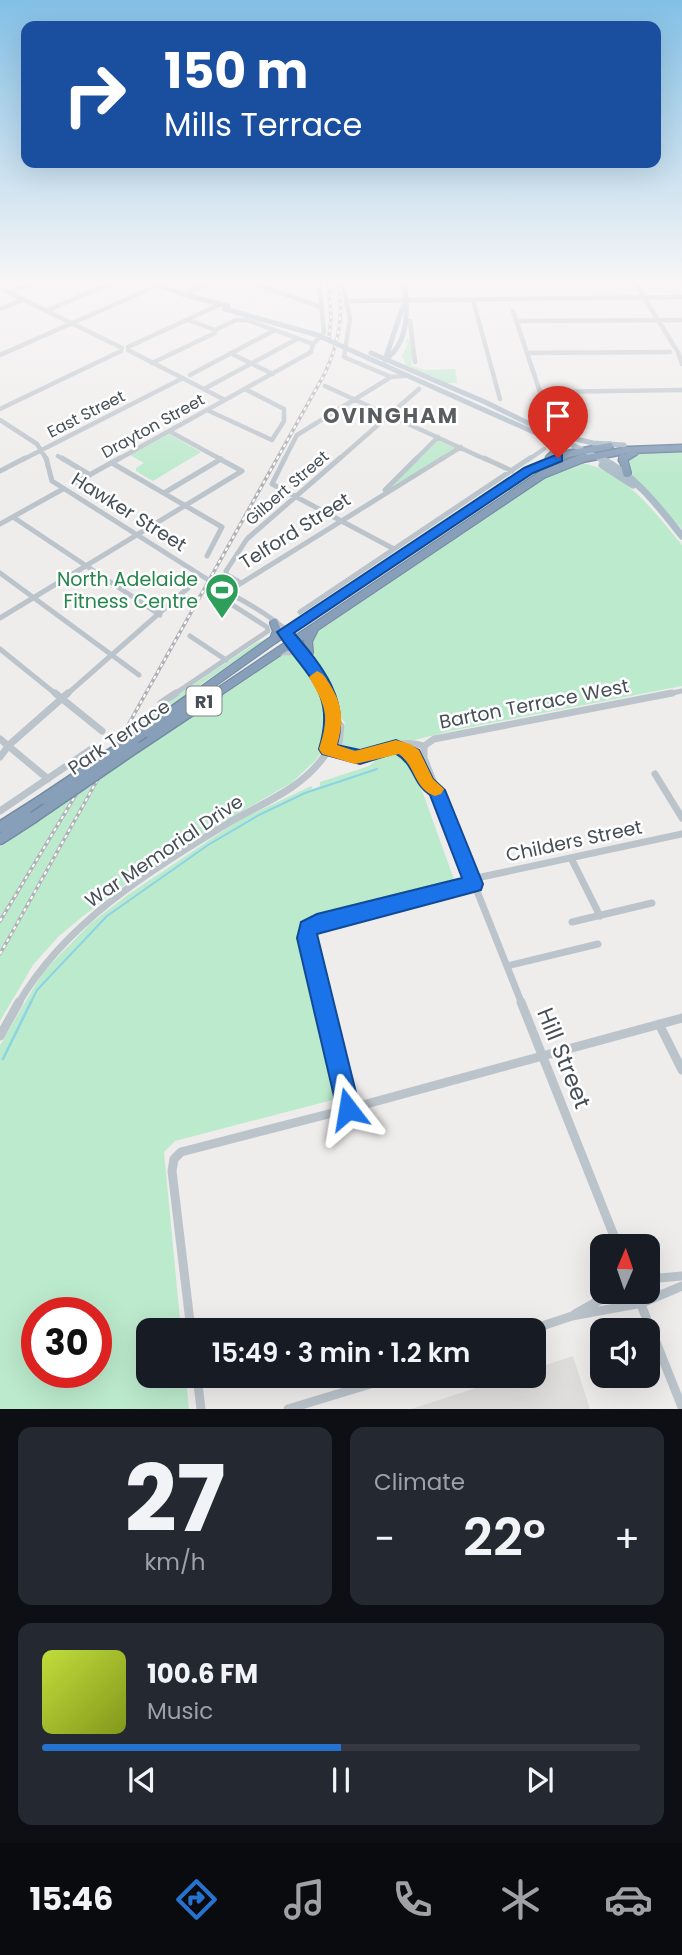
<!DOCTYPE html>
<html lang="en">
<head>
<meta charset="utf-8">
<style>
  :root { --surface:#171b24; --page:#242831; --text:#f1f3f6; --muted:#9ea1a6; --line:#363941; --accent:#2572cf }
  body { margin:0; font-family:Poppins,sans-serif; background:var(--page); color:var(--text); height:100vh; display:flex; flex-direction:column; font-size:26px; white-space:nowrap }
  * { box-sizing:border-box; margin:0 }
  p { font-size:23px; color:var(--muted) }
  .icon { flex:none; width:38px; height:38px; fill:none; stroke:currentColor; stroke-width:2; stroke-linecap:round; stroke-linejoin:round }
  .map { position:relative; height:1409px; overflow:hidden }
  .drawer { display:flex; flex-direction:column; gap:18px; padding:18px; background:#0d0f14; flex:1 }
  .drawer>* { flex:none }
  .guide { position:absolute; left:21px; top:21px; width:640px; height:147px; border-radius:14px; box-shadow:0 7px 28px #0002; background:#1a4fa0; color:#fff; overflow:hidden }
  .needle { width:46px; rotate:2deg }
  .controls { position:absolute; left:590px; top:1234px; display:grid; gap:14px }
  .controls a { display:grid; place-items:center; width:70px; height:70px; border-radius:14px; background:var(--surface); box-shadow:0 7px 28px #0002; font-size:35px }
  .speed { position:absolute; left:21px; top:1297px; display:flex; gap:14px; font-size:35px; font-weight:700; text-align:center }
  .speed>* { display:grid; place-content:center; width:91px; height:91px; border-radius:50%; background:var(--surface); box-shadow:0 7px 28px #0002; line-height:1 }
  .speed .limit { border:10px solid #d22; background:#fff; color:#111 }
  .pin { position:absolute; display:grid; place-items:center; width:60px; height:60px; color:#fff; margin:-72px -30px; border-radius:50% 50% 50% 0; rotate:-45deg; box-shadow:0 0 7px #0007 }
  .pin .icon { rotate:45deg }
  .me { position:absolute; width:77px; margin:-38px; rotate:346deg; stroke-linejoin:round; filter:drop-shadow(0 0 5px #0008) }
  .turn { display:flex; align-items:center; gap:24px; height:147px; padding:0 28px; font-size:32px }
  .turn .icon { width:91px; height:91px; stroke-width:2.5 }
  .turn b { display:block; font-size:49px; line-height:60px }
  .big { font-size:52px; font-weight:600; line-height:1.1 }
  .drawer .tile { flex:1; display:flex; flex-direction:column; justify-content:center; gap:10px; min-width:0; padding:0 24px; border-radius:14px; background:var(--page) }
  .drawer .dial { align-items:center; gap:0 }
  .dial b { font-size:91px; line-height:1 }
  .song { display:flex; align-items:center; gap:21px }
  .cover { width:84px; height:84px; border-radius:10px; background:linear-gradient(135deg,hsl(70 70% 55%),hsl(70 70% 35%)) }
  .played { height:7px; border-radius:4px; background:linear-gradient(90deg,var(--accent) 50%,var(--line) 50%) }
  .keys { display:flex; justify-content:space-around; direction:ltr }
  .heat { display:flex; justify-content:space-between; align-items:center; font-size:38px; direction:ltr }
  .drawer .tiles { flex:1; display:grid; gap:18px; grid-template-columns:1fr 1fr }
  .tile:last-child { grid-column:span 2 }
  .trip { position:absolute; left:136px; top:1318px; width:410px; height:70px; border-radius:14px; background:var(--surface); box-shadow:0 7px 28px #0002; font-weight:600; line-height:70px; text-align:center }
  .tab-bar { display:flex; height:112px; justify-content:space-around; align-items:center; background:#090b0e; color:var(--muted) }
  .tab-bar .icon { width:49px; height:49px }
  .tab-bar .active { color:var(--accent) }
  .tab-bar b { font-size:32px; color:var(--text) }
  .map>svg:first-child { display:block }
</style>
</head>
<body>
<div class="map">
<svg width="682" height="1409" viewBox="0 0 682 1409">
  <rect width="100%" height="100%" fill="#efecec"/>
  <path fill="#e0dddd" d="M573,1356l17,53h-179l102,-33h21v-7z"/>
  <path fill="#bceacd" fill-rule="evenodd" d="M410,339l3,12 -2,14 12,5 32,-1 2,14h-13l-38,-18 -4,-9 6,-12 -2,-4z
    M169,434l32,18 -48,29 -17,-10v-3l8,-5 -14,-8z
    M437,440l19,8 -65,39z
    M682,451v78l-57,-61v-9l9,-5z
    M580,463c43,5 76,51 102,82v141l-232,45 -86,22 -18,-3 -4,-7 3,-20 -6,-8 -3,-18 -26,-49 3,-13 232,-159z
    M268,638l-1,1 -133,91 10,-16 10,-7 2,2 100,-66z
    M282,655l13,1 7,5 21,33 8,26 -6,27 -10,14 -24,22 -135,78 -73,55 -25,21 -25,28 -33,56v-174z
    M387,751h13l12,12 43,119 -140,33 -14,11 -1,6 38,161 -2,6 -161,42 -11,11 17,178h-32v46h40l-3,5 3,28h-189v-364l43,-73 48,-49 38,-29 109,-73 73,-35 2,3 7,-3v-4l49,-16 5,-4 1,-7zM37,1312h59v60h-59z"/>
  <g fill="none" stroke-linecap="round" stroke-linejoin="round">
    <path stroke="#8cd3e4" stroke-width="2" d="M30,1004l7,-14 70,-74 101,-71 51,-30 46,-22 72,-24"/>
    <path stroke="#8cd3e4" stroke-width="2.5" d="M3,1059l28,-57"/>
    <g stroke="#728aa4" stroke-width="9">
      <path id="highway-far2" d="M549,458l11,-10 -8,-8
        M554,460l14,-6 42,-8
        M577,460l51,-10 54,-2
        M622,460l13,-8"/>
    </g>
    <g stroke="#728aa4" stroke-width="10">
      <path id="highway-far1" d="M623,458l4,15
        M274,623l3,8 -3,8
        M309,652l-1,-11 6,-12
        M196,695l77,-55 256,-170 29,-12
        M214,695l329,-221 40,-16"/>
    </g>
    <g stroke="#728aa4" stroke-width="13">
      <path id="highway" d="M144,732l55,-39
        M136,747l81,-54
        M0,827l44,-28
        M0,839l34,-22"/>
    </g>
    <path stroke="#bbc4cb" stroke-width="4.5" d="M244,280l77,27
      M342,280l8,39 -6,38 47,20
      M633,280l43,69
      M0,288l122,60
      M10,292l30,-12
      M185,295l29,-15
      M473,300l27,99
      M350,301l332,-4
      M0,309l23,-9
      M46,311l72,-31
      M513,311l39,117
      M188,320l27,10 21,-10h11l66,24
      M410,321l5,41
      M516,321l166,-1
      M128,347l91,-42
      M128,350l97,50
      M678,352l4,12
      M230,353l43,21
      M528,353l142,-1
      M0,355l159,-70
      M152,363l63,-30v-3
      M190,375l83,-44
      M325,386l162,74
      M204,389l91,-49
      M541,392l141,-2
      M0,409l121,-58
      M207,410l65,30 12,-19v-12l-39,-20
      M0,420l37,24 10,16
      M169,431l53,29
      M58,456l6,4
      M22,460l161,-82
      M117,460l194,-108 2,-8 11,-11 -5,-53
      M284,460l13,-25 94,-58 13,-1
      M338,460l81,-71
      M415,460l23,-23
      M440,460l21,-13
      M528,460l16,-11"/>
    <path stroke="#bbc4cb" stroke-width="5" d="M46,458l6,23 177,112
      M62,458l28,17
      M218,458l24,13
      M285,458l-13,26 122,65
      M484,458l28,13
      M112,463l110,64 -15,29
      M0,471l25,-13
      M73,484l47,-26
      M385,490l32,-32
      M164,493l57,-34
      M13,517l147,98
      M0,524l63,-35
      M0,573l139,102
      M241,583l-14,-8 -1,-4 21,-32 93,-81
      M227,592l216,-134
      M227,592c46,24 87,51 102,103
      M300,612l230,-154
      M0,618l242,-147
      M283,631l26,30 19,34
      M190,636l36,24
      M0,649l57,46
      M278,653h16l10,7
      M66,695l122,-107
      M173,695l95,-64 -1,-4 -55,-35
      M663,695l19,-4"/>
    <path stroke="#bbc4cb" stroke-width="7" d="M55,693l47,38
      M327,693l2,3
      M161,703l15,-10
      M334,719l7,7 -2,19 4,9
      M0,739l48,40
      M396,746c20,9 23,30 39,43
      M424,746v12l98,246
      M424,746l10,-7 238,-46
      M328,749c41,17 61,-14 96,-3
      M0,757l9,-12 59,-52
      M655,774l27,44
      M0,811l90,-61
      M571,858l29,58
      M472,879l210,-45
      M572,922l80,-19
      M507,966l91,-22
      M18,1004c47,-82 133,-134 212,-182 33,-19 73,-34 95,-67 12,-19 9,-42 4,-62
      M322,1004l-16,-66 2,-10 9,-5 157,-39"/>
    <path stroke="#bbc4cb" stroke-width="9" d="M521,1002l97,244
      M659,1024l23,46
      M0,1036l19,-34
      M348,1109l334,-91
      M648,1279l34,-3
      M636,1292l46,115
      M575,1314l39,-22
      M191,1330l-19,-159 2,-12 7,-7 167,-43 -26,-107
      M530,1330l42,-14 70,-13 40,-17
      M197,1376l4,33
      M288,1409l109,-33"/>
    <path stroke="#adbcc9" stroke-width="5" d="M148,280l37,15 43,11
      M371,353l114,49 118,58
      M368,358l188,84
      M385,360c25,-18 23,-52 19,-80
      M385,360l18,-54
      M567,437l26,6 31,2"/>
    <path stroke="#adbcc9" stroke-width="7" d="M600,458c36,18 58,48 82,78
      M602,465l31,20"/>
    <use href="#highway-far2" stroke="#879fb8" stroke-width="6"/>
    <use href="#highway-far1" stroke="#879fb8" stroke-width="8"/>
    <use href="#highway" stroke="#879fb8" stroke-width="10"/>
    <g stroke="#afb1b6" stroke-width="3.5">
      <path id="rail" d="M328,280l3,38 -2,19
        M0,921l101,-168
        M0,954l325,-581c14,-31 20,-60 12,-93"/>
    </g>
    <use href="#rail" stroke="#fff" stroke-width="2" stroke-dasharray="3.5" stroke-linecap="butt"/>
    <g stroke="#728aa4" stroke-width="13" stroke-linecap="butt">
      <path id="highway-bridge" d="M44,799l100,-67
        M34,817l102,-70"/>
    </g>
    <path stroke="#adbcc9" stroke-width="5" d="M225,309l92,26 51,23"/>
    <use href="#highway-bridge" stroke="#879fb8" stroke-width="10"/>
  </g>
  <linearGradient id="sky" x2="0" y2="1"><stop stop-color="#83c0e6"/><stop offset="0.59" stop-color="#f8f6f6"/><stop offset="1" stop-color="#f8f6f6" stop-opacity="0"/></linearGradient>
  <rect width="682" height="478" fill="url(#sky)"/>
  <path fill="#1a73e8" stroke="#114b97" stroke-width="2" d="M558,454l4,1v6l-29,12 -239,160c28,33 56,67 43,112l23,5 36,-10 23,10 14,29 12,11 38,94 -2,6 -7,2 -157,42 43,175 -4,8 -8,3 -8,-3 -3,-8 -40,-171 4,-16 16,-8 145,-36 -32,-83c-18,-12 -15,-31 -35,-42l-35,11 -38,-10 -3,-5c18,-58 -14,-73 -42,-117l247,-164z"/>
  <path fill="#f59e0b" d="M317,671c7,3 8,6 12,12 14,22 15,38 8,62l18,6 41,-11 14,4 9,6 14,29 11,10 -3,5 -6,2c-21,-7 -19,-30 -36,-42l-44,10 -33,-10 -3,-5c11,-34 7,-42 -10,-72z"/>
  <defs>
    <g id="stadium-pin" transform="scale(1.75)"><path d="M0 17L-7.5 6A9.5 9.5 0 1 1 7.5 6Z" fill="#2e9e5b" stroke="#fff"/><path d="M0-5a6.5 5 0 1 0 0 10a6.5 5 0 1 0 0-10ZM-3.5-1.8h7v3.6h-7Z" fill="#fff"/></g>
  </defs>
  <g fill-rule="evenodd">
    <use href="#stadium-pin" x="222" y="590"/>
  </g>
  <g text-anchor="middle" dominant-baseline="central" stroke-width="5" stroke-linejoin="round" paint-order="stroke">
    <g font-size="16" fill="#464f58" stroke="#fff">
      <text transform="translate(86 414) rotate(-27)">East Street</text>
      <text transform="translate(153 426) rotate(-29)">Drayton Street</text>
      <text transform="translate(287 488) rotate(-41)">Gilbert Street</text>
    </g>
    <rect fill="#fff" stroke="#7e848a" stroke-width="2" x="186.5" y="686.5" width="35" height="29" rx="5"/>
    <g font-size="18" font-weight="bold" fill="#464f58">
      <text x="204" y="701">R1</text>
    </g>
    <g font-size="19" fill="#464f58" stroke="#fff">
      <text transform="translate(129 512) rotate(32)">Hawker Street</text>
      <text transform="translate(295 531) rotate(-32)">Telford Street</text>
      <text transform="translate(534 704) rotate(-11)">Barton Terrace West</text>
      <text transform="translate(119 737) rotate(-34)">Park Terrace</text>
      <text transform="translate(574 841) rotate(-12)">Childers Street</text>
      <text transform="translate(164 851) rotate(-34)">War Memorial Drive</text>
    </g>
    <g font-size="19" fill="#27864d" stroke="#fff" text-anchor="end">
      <text x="198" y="579">North Adelaide<tspan x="198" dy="22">Fitness Centre</tspan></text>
    </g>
    <g font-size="21" font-weight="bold" letter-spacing="2" fill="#595d60" stroke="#fff">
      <text x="391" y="415">OVINGHAM</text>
    </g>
    <g font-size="23" fill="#464f58" stroke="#fff">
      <text transform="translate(564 1058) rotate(68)">Hill Street</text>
    </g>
  </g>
</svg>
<div class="controls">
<a><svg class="needle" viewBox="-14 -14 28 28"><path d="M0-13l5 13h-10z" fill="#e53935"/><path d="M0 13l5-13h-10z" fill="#9ea1a6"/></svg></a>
<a><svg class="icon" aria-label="sound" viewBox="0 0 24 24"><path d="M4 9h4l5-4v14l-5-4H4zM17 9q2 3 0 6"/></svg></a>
</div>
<div class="speed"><div class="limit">30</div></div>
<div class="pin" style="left:558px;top:458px;background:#d93025"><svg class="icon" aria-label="arrive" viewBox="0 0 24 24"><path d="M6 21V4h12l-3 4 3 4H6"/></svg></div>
<svg class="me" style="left:348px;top:1109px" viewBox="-20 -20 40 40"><path d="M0-17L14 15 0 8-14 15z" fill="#1a73e8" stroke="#fff" stroke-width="4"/></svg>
<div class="trip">15:49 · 3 min · 1.2 km</div>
<div class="guide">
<div class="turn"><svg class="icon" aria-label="right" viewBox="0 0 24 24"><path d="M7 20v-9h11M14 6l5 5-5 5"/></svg><div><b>150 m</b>Mills Terrace</div></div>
</div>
</div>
<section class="drawer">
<div class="tiles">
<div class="tile dial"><b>27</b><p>km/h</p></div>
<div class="tile"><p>Climate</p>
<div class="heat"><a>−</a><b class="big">22°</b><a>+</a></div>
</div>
<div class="tile">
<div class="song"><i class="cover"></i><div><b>100.6 FM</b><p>Music</p></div></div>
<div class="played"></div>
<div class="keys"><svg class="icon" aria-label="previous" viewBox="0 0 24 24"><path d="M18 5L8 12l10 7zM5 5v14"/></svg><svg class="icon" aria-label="pause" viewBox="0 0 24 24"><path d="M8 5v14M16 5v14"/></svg><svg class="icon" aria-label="next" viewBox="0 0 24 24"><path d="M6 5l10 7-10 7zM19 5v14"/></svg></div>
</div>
</div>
</section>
<nav class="tab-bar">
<b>15:46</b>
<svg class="icon active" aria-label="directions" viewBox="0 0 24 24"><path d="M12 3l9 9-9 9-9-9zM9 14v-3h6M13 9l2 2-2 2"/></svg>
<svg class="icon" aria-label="music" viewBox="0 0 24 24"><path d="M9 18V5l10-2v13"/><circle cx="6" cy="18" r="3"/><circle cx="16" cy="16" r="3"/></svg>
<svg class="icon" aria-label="phone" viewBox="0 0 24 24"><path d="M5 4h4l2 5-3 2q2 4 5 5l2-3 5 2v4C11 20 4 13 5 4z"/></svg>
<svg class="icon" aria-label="climate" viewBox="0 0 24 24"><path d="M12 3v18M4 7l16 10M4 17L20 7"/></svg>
<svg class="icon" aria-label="car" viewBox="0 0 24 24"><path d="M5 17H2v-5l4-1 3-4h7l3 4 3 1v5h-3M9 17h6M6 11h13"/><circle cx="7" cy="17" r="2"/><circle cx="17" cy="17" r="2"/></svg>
</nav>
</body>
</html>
